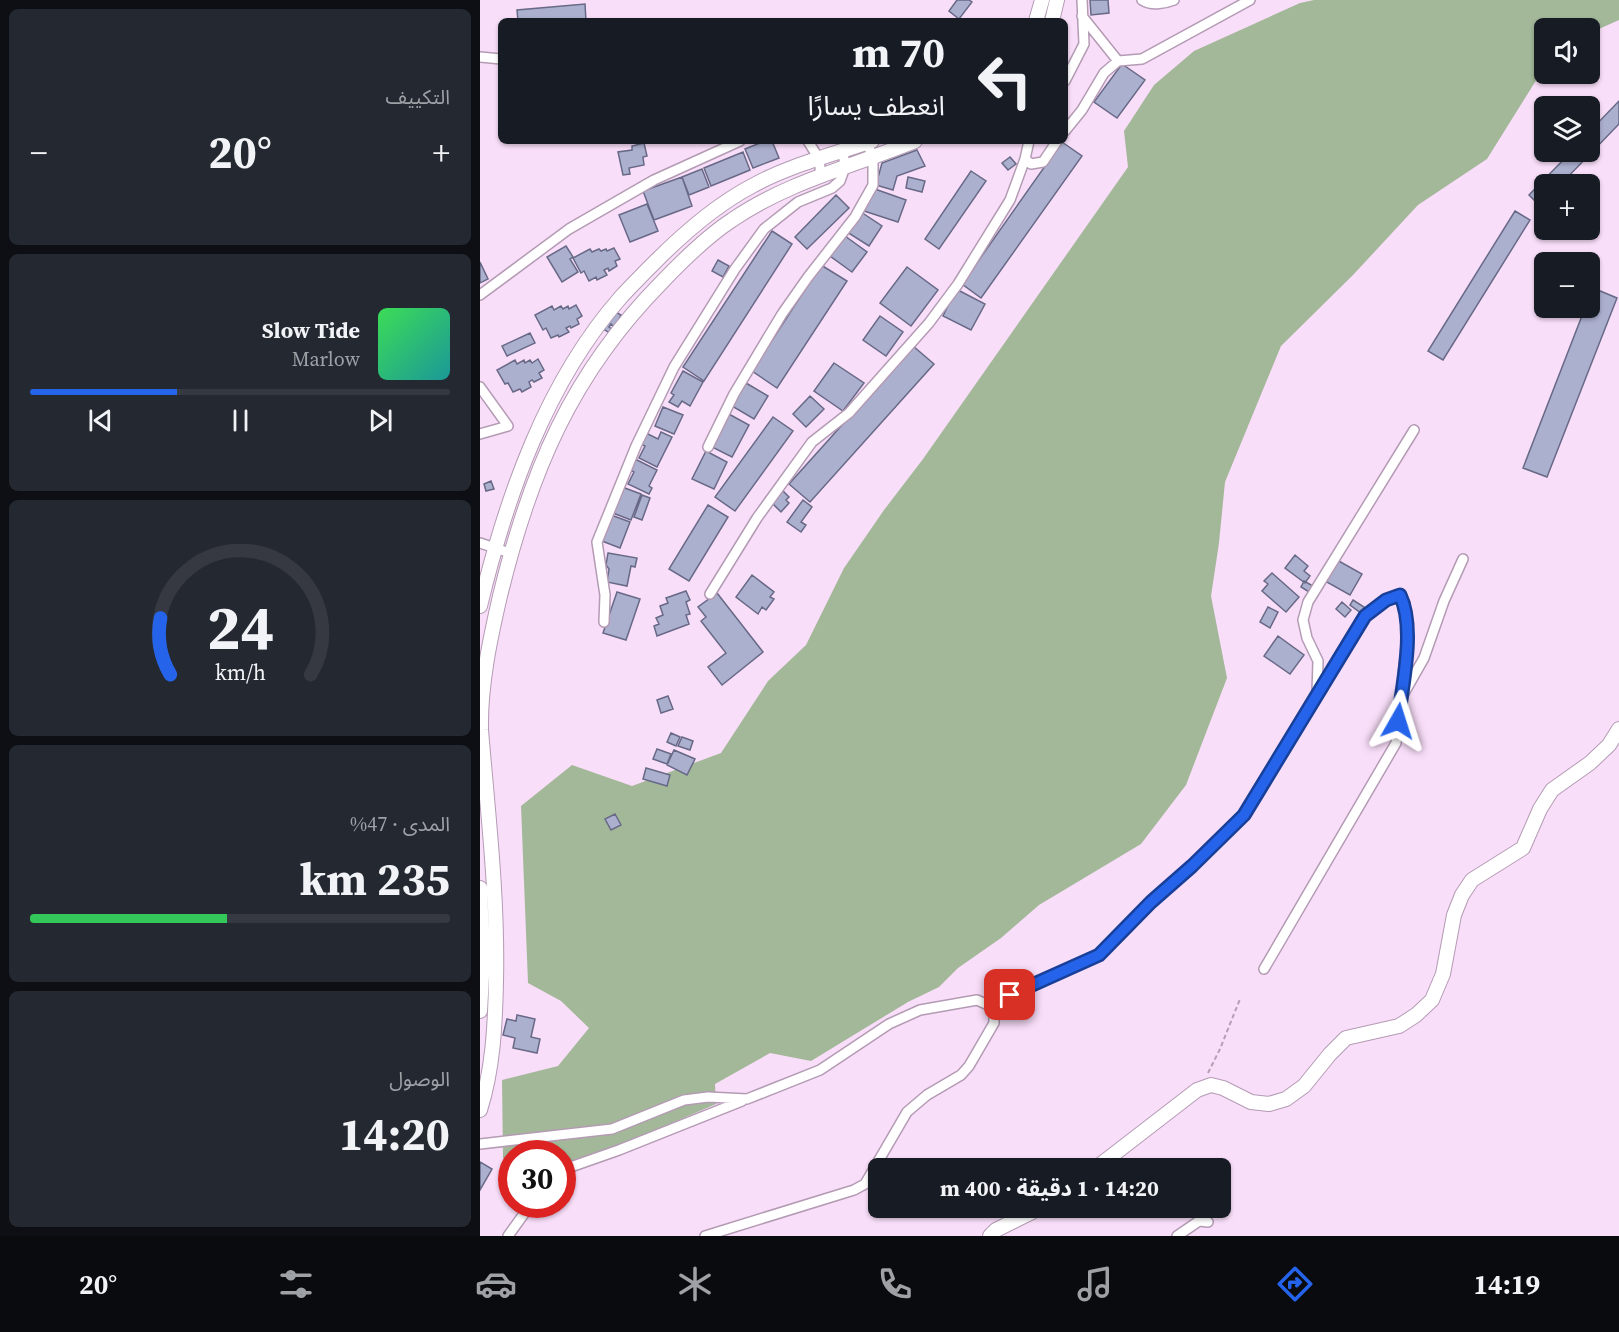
<!DOCTYPE html>
<html lang="ar">
<head>
<meta charset="utf-8">
<style>
  :root { --surface:#171b24; --page:#242831; --text:#f1f3f6; --muted:#9ea1a6; --line:#363941; --accent:#2563eb }
  body { margin:0; font-family:"Source Serif 4","Noto Sans Arabic",serif; background:var(--page); color:var(--text); direction:rtl; height:100vh; display:flex; flex-direction:column; font-size:22px; white-space:nowrap }
  * { box-sizing:border-box; margin:0 }
  p { font-size:20px; color:var(--muted) }
  .icon { flex:none; width:33px; height:33px; fill:none; stroke:currentColor; stroke-width:2; stroke-linecap:round; stroke-linejoin:round }
  .map { position:relative; flex:1; overflow:hidden; direction:ltr }
  .side { display:flex; flex-direction:column; gap:9px; padding:9px; background:#0d0f14; width:480px }
  .side>* { flex:none }
  .banner { position:absolute; left:18px; top:18px; width:570px; height:126px; border-radius:9px; box-shadow:0 2px 4px #0004; direction:rtl; background:#171b24; color:var(--text); overflow:hidden }
  .buttons { position:absolute; left:1054px; top:18px; display:grid; gap:12px }
  .buttons a { display:grid; place-items:center; width:66px; height:66px; border-radius:9px; background:var(--surface); box-shadow:0 2px 4px #0004; font-size:30px }
  .speed { position:absolute; left:18px; top:1140px; display:flex; gap:12px; font-size:30px; font-weight:700; text-align:center }
  .speed>* { display:grid; place-content:center; width:78px; height:78px; border-radius:50%; background:var(--surface); box-shadow:0 2px 4px #0004; line-height:1 }
  .speed .limit { border:9px solid #d22; background:#fff; color:#111 }
  .pin { position:absolute; display:grid; place-items:center; width:51px; height:51px; color:#fff; margin:-26px; border-radius:12px; box-shadow:0 3px 9px #0006 }
  .me { position:absolute; width:66px; margin:-33px; rotate:6deg; stroke-linejoin:round; filter:drop-shadow(0 0 4px #0008) }
  .turn { display:flex; align-items:center; gap:21px; height:126px; padding:0 24px; font-size:27px }
  .turn .icon { width:78px; height:78px; stroke-width:2.5 }
  .turn b { display:block; font-size:42px; line-height:51px }
  .big { font-size:45px; font-weight:700; line-height:1.1 }
  .side .card { flex:1; display:flex; flex-direction:column; justify-content:center; gap:9px; min-width:0; padding:0 21px; border-radius:9px; background:var(--page) }
  .side .dial { align-items:center; gap:0 }
  .dial svg { height:156px; overflow:visible; fill:none; stroke:var(--line); stroke-width:7; stroke-linecap:round; text-anchor:middle }
  .dial text { fill:var(--text); stroke:none }
  .song { display:flex; align-items:center; gap:18px }
  .cover { width:72px; height:72px; border-radius:9px; background:linear-gradient(135deg,hsl(130 70% 55%),hsl(180 70% 35%)) }
  .played { height:6px; border-radius:3px; background:linear-gradient(90deg,var(--accent) 35%,var(--line) 35%) }
  .keys { display:flex; justify-content:space-around; direction:ltr }
  .heat { display:flex; justify-content:space-between; align-items:center; font-size:33px; direction:ltr }
  .charge { height:9px; border-radius:4px; background:linear-gradient(90deg,#34c759 47%,var(--line) 0) }
  .trip { position:absolute; left:388px; top:1158px; width:363px; height:60px; border-radius:9px; background:var(--surface); box-shadow:0 2px 4px #0004; font-weight:700; line-height:60px; text-align:center; direction:rtl }
  .tab-bar { display:flex; height:96px; justify-content:space-around; align-items:center; background:#090b0e; color:var(--muted) }
  .tab-bar .icon { width:42px; height:42px }
  .tab-bar .on { color:var(--accent) }
  .tab-bar b { font-size:27px; color:var(--text) }
  main { display:flex; flex:1; min-height:0 }
  .map>svg:first-child { display:block }
</style>
</head>
<body>
<main>
<div class="map">
<svg width="1139" height="1236" viewBox="0 0 1139 1236">
  <rect width="100%" height="100%" fill="#f9def9"/>
  <path fill="#a3b899" d="M834,0h305v20l-29,13v-5h-45v38l-58,93 -69,46 -65,70 -72,71 -56,136 -6,61 -8,53 16,82 -41,107 -45,59 -102,61 -38,33 -43,30 -19,19 -31,15 -97,59 -41,-8 -55,31 1,20 -153,66 -1,-16h-50l-1,10 -8,-6 -1,-78 56,-14 31,-38 -28,-27 -33,-18 -7,-177 51,-41 60,21 89,-33 47,-72 38,-36 38,-77 40,-58 39,-51 205,-292 -4,-36 30,-46 40,-34 106,-48z"/>
  <path fill="#acb0cf" stroke="#676986" stroke-width="1.5" d="M477,0h12l3,2 -13,17 -10,-8z
    M610,0h18l1,13 -18,2z
    M105,4l1,17h-68l-1,-11z
    M642,64l23,16 -28,38 -23,-16z
    M1139,101v23l-58,60h-16v18l-5,4 -11,-11 42,-43h19v-21z
    M285,141h7l7,17 -26,10 -8,-19z
    M582,142l20,14 -101,142 -19,-14z
    M164,143l3,13 -4,1 1,8 -15,3 1,6 -7,1 -5,-23 14,-2v-4z
    M437,150l8,16 -28,10 -4,14 -17,-5 6,-22z
    M263,152l7,18 -39,16 -7,-18z
    M530,157l6,7 -8,6 -6,-7z
    M222,169l7,18 -20,8 -7,-18z
    M491,171l15,10 -47,68 -14,-10z
    M202,177l10,29 -38,14 -11,-29z
    M428,177l17,4 -3,11 -16,-4z
    M392,188l34,12 -8,22 -34,-11z
    M356,195l13,13 -42,41 -12,-12z
    M167,204l11,27 -28,11 -11,-27z
    M1035,211l15,9 -87,140 -15,-9z
    M381,212l21,14 -13,20 -22,-14z
    M292,231l20,13 -88,137 -21,-14z
    M365,236l22,16 -15,20 -22,-16z
    M86,246l7,11 -3,2 8,13 -16,10 -15,-25z
    M134,248l6,11 -5,2 2,5 -8,5 -1,-3 -4,2 3,5 -10,5 -1,-3 -7,4 -5,-10 -3,2 -8,-15 17,-9 2,3 7,-3 2,2 5,-2 1,2z
    M238,260l11,6 -6,11 -11,-6z
    M0,262l8,17 -8,4z
    M341,265l26,16 -70,107 -25,-17z
    M427,267l31,23 -27,36 -31,-23z
    M1113,288l24,10 -70,179 -24,-9 62,-160h5v-13z
    M476,289l29,15 -14,26 -28,-14z
    M96,305l6,11 -5,3 2,5 -8,4 -1,-2 -4,2 3,4 -10,5 -1,-2 -7,3 -5,-10 -3,2 -8,-15 17,-9 2,4 7,-4 2,3 5,-3 1,3z
    M134,311l7,4 -6,13 -4,-4 -2,3 4,3 -2,4 -9,-6z
    M400,316l23,16 -17,24 -23,-16z
    M50,333l5,10 -28,13 -5,-10z
    M433,346l21,18 -124,138 -21,-18z
    M58,359l6,11 -5,3 3,5 -8,4 -2,-2 -3,2 2,5 -9,5 -2,-3 -7,3 -5,-9 -3,1 -8,-14 18,-10 2,4 7,-4 1,3 5,-3 2,3z
    M354,363l30,20 -21,28 -29,-20z
    M203,371l20,11 -13,24 -8,-5 -4,6 -9,-5 5,-7 -3,-2z
    M266,383l22,13 -14,23 -22,-13z
    M330,396l14,13 -18,18 -13,-13z
    M183,407l20,8 -9,19 -19,-8z
    M247,413l22,12 -17,32 -22,-11z
    M293,417l20,14 -58,80 -20,-14z
    M181,432l11,5 -15,30 -18,-9 6,-12 -4,-2 5,-11 12,6z
    M226,451l21,11 -13,27 -22,-10z
    M155,459l22,11 -8,16 3,2 -3,6 -21,-10 6,-12 -5,-3z
    M11,481l3,8 -8,2 -2,-7z
    M298,486l11,11 -3,3 3,3 -8,9 -15,-15z
    M142,487l19,7 -10,26 -18,-7z
    M162,495l8,3 -8,22 -8,-3z
    M323,500l9,7 -11,15 5,3 -5,7 -14,-10z
    M228,505l20,12 -39,64 -20,-12z
    M131,515l19,7 -10,26 -18,-7z
    M128,553l29,5 -2,9 -4,-1 -4,20 -20,-4 2,-13 -3,-4z
    M815,555l13,11 -4,5 6,5 -5,7 -20,-15z
    M857,560l25,14 -12,21 -25,-14z
    M792,573l27,24 -13,15 -24,-21 6,-7 -4,-3z
    M272,575l22,17 -4,5 4,2 -8,11 -4,-3 -4,7 -22,-17z
    M824,581l9,5 -4,6 -8,-5z
    M206,591l4,9 -4,2 4,12 -4,1 3,9 -32,12 -3,-10 5,-2 -3,-6 7,-3 -3,-9 8,-3 -2,-5z
    M137,592l23,7 -14,41 -23,-7z
    M237,593l46,59 -41,33 -14,-18 18,-14 -25,-32 5,-4 -8,-10z
    M873,600l11,7 -3,6 -11,-8z
    M862,602l9,8 -6,7 -9,-8z
    M788,607l10,5 -8,16 -10,-6z
    M798,636l26,19 -14,19 -26,-18z
    M188,696l5,13 -12,4 -4,-13z
    M191,733l9,4 -4,9 -9,-4z
    M202,737l11,4 -3,9 -12,-4z
    M177,749l14,5 -4,10 -14,-5z
    M194,750l21,9 -8,16 -20,-10z
    M166,768l24,7 -3,11 -24,-7z
    M135,814l6,11 -10,5 -6,-11z
    M37,1015l18,4 -4,18 9,2 -3,14 -24,-5 2,-10 -12,-3 4,-16 9,2z
    M0,1162l12,7 -12,21z"/>
  <g fill="none" stroke-linecap="round" stroke-linejoin="round">
    <g stroke="#b49bb4" stroke-width="12">
      <path id="street" d="M662,0c9,6 22,4 32,0
        M602,16l36,45
        M0,57l21,2
        M585,81l19,-37 -2,-44
        M585,131l17,-21 22,-37 14,-12 24,-2 108,-59
        M328,141l11,18 2,17
        M549,141l-4,18 6,5 12,-2 14,-21
        M0,295l89,-66 85,-49 86,-39
        M0,387l28,39 -28,8
        M228,447l26,-53 48,-80 26,-37 47,-60 18,-32v-28l-7,-16
        M0,543l30,10
        M230,594l47,-76 55,-76 37,-29 80,-90 29,-39 52,-84 15,-41
        M124,622l1,-27 -8,-53 39,-96 38,-79 61,-98 29,-40 34,-27 34,-14 8,-7 5,-14 -2,-16
        M837,693l1,-32 -11,-23 -4,-18 5,-18 106,-172
        M923,695l21,-37 20,-57 19,-42
        M508,1005l111,-50 52,-53 41,-36 52,-51 121,-199 21,-16 14,-5 5,9 2,34 -11,105 -132,226
        M0,1144l132,-15 72,-29 24,-3 39,2 73,-29 69,-46 31,-14 57,-10 11,5 6,8v10l-25,43 -8,9 -34,20 -20,17 -42,72 -11,6 -149,46
        M82,1170l57,-20 123,-49
        M28,1236l23,-32
        M697,1236l22,-15 9,1"/>
    </g>
    <g stroke="#b49bb4" stroke-width="16">
      <path id="secondary" d="M556,21l6,-21
        M572,21l5,-21
        M0,606c26,-108 66,-224 141,-309 11,-12 23,-24 35,-36 29,-29 60,-56 96,-75 38,-21 80,-31 120,-45
        M0,888l3,71 -3,52
        M0,1110c13,-41 15,-84 16,-128 2,-84 -8,-168 -15,-252 -1,-44 9,-91 19,-134 30,-123 71,-222 162,-314 21,-22 44,-45 70,-62 55,-38 122,-54 183,-79
        M616,1168l101,-78 14,-5 12,3 28,14 18,2 17,-5 18,-13 26,-32 16,-16 53,-12 17,-11 16,-15 11,-26 11,-59 8,-20 10,-15 51,-32 17,-39 12,-19 38,-27 19,-18 10,-16
        M510,1236l6,-6 36,-18 4,-4"/>
    </g>
    <path stroke="#b5a0b5" stroke-width="2" stroke-dasharray="4.5 3" stroke-linecap="butt" d="M728,1073l12,-24 20,-50"/>
    <use href="#street" stroke="#fff" stroke-width="9"/>
    <use href="#secondary" stroke="#fff" stroke-width="14"/>
  </g>
  <g fill="none" stroke-linecap="round" stroke-linejoin="round">
    <g stroke="#184099" stroke-width="15">
      <path id="route" d="M530,995l89,-40 52,-53 41,-36 52,-51 121,-199 21,-16 14,-5c16,33 2,91 -2,126"/>
    </g>
    <use href="#route" stroke="#2563eb" stroke-width="10"/>
  </g>
</svg>
<div class="buttons">
<a><svg class="icon" aria-label="sound" viewBox="0 0 24 24"><path d="M4 9h4l5-4v14l-5-4H4zM17 9q2 3 0 6"/></svg></a>
<a><svg class="icon" aria-label="layers" viewBox="0 0 24 24"><path d="M12 4l9 5-9 5-9-5zM3 14l9 5 9-5"/></svg></a>
<a>+</a>
<a>−</a>
</div>
<div class="speed"><div class="limit">30</div></div>
<div class="pin" style="left:530px;top:995px;background:#d93025"><svg class="icon" aria-label="arrive" viewBox="0 0 24 24"><path d="M6 21V4h12l-3 4 3 4H6"/></svg></div>
<svg class="me" style="left:918px;top:721px" viewBox="-20 -20 40 40"><path d="M0-17L14 15 0 8-14 15z" fill="#2563eb" stroke="#fff" stroke-width="4"/></svg>
<div class="trip">14:20 · 1 دقيقة · 400 m</div>
<div class="banner">
<div class="turn"><svg class="icon" aria-label="left" viewBox="0 0 24 24"><path d="M17 20v-9H6M10 6l-5 5 5 5"/></svg><div><b>70 m</b>انعطف يسارًا</div></div>
</div>
</div>
<section class="side">
<div class="card"><p>التكييف</p>
<div class="heat"><a>−</a><b class="big">20°</b><a>+</a></div>
</div>
<div class="card">
<div class="song"><i class="cover"></i><div><b>Slow Tide</b><p>Marlow</p></div></div>
<div class="played"></div>
<div class="keys"><svg class="icon" aria-label="previous" viewBox="0 0 24 24"><path d="M18 5L8 12l10 7zM5 5v14"/></svg><svg class="icon" aria-label="pause" viewBox="0 0 24 24"><path d="M8 5v14M16 5v14"/></svg><svg class="icon" aria-label="next" viewBox="0 0 24 24"><path d="M6 5l10 7-10 7zM19 5v14"/></svg></div>
</div>
<div class="card dial"><svg viewBox="0 0 100 80">
<path d="M14 69A42 42 0 1 1 86 69"/>
<path d="M14 69A42 42 0 0 1 9 40" stroke="#2563eb"/>
<text x="50" y="56" font-size="32" font-weight="700">24</text>
<text x="50" y="72" font-size="11">km/h</text>
</svg></div>
<div class="card"><p>المدى · 47%</p><b class="big">235 km</b><div class="charge"></div></div>
<div class="card"><p>الوصول</p><b class="big">14:20</b></div>
</section>
</main>
<nav class="tab-bar">
<b>14:19</b>
<svg class="icon on" aria-label="directions" viewBox="0 0 24 24"><path d="M12 3l9 9-9 9-9-9zM9 14v-3h6M13 9l2 2-2 2"/></svg>
<svg class="icon" aria-label="music" viewBox="0 0 24 24"><path d="M9 18V5l10-2v13"/><circle cx="6" cy="18" r="3"/><circle cx="16" cy="16" r="3"/></svg>
<svg class="icon" aria-label="phone" viewBox="0 0 24 24"><path d="M5 4h4l2 5-3 2q2 4 5 5l2-3 5 2v4C11 20 4 13 5 4z"/></svg>
<svg class="icon" aria-label="climate" viewBox="0 0 24 24"><path d="M12 3v18M4 7l16 10M4 17L20 7"/></svg>
<svg class="icon" aria-label="car" viewBox="0 0 24 24"><path d="M5 17H2v-5l4-1 3-4h7l3 4 3 1v5h-3M9 17h6M6 11h13"/><circle cx="7" cy="17" r="2"/><circle cx="17" cy="17" r="2"/></svg>
<svg class="icon" aria-label="filters" viewBox="0 0 24 24"><path d="M4 7h16M4 17h16"/><circle cx="9" cy="7" r="2"/><circle cx="15" cy="17" r="2"/></svg>
<b>20°</b>
</nav>
</body>
</html>
